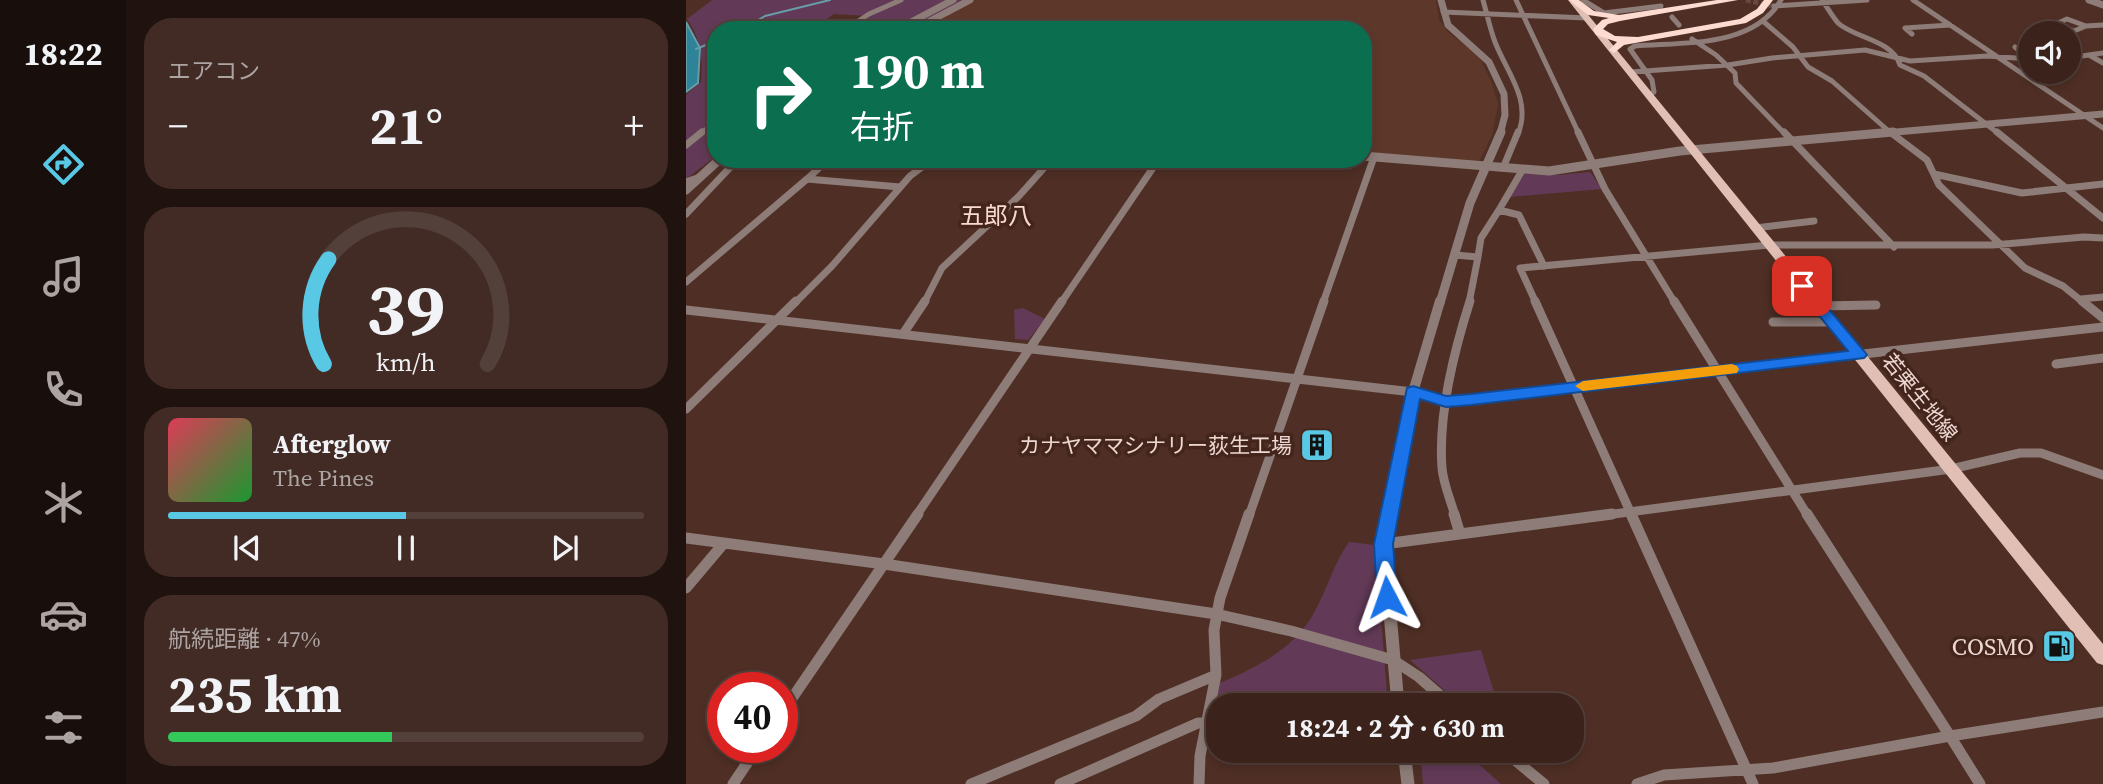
<!DOCTYPE html>
<html lang="ja">
<head>
<meta charset="utf-8">
<style>
  :root { --surface:#3b231c; --page:#422b25; --text:#f1f3f6; --muted:#aca4a3; --line:#54403b; --accent:#59c8e5 }
  body { margin:0; font-family:"Source Serif 4","Noto Sans JP",serif; background:var(--page); color:var(--text); height:100vh; display:flex; flex-direction:column; font-size:26px; white-space:nowrap }
  * { box-sizing:border-box; margin:0 }
  p { font-size:23px; color:var(--muted) }
  .icon { flex:none; width:38px; height:38px; fill:none; stroke:currentColor; stroke-width:2; stroke-linecap:round; stroke-linejoin:round }
  .map { position:relative; flex:1; overflow:hidden }
  .panel { display:flex; flex-direction:column; gap:18px; padding:18px; background:#20130f; width:560px }
  .panel>* { flex:none }
  .top-card { position:absolute; left:21px; top:21px; width:665px; height:147px; border-radius:28px; box-shadow:0 4px 10px #0003,0 0 0 2px var(--line); background:#0b6e4f; color:#fff; overflow:hidden }
  .controls { position:absolute; left:1332px; top:21px; display:grid; gap:14px }
  .controls a { display:grid; place-items:center; width:63px; height:63px; border-radius:50%; background:var(--surface); box-shadow:0 4px 10px #0003,0 0 0 2px var(--line); font-size:35px }
  .speed { position:absolute; left:21px; top:672px; display:flex; gap:14px; font-size:35px; font-weight:700; text-align:center }
  .speed>* { display:grid; place-content:center; width:91px; height:91px; border-radius:50%; background:var(--surface); box-shadow:0 4px 10px #0003,0 0 0 2px var(--line); line-height:1 }
  .speed .limit { border:10px solid #d22; background:#fff; color:#111 }
  .pin { position:absolute; display:grid; place-items:center; width:60px; height:60px; color:#fff; margin:-30px; border-radius:14px; box-shadow:0 4px 10px #0006 }
  .me { position:absolute; width:77px; margin:-38px; rotate:356deg; stroke-linejoin:round; filter:drop-shadow(0 0 5px #0008) }
  .turn { display:flex; align-items:center; gap:24px; height:147px; padding:0 28px; font-size:32px }
  .turn .icon { width:91px; height:91px; stroke-width:2.5 }
  .turn b { display:block; font-size:49px; line-height:60px }
  .big { font-size:52px; font-weight:700; line-height:1.1 }
  .panel .card { flex:1; display:flex; flex-direction:column; justify-content:center; gap:10px; min-width:0; padding:0 24px; border-radius:28px; background:var(--page) }
  .panel .dial { align-items:center; gap:0 }
  .dial svg { height:182px; overflow:visible; fill:none; stroke:var(--line); stroke-width:7; stroke-linecap:round; text-anchor:middle }
  .dial text { fill:var(--text); stroke:none }
  .song { display:flex; align-items:center; gap:21px }
  .cover { width:84px; height:84px; border-radius:10px; background:linear-gradient(135deg,hsl(350 70% 55%),hsl(130 70% 35%)) }
  .played { height:7px; border-radius:4px; background:linear-gradient(90deg,var(--accent) 50%,var(--line) 50%) }
  .keys { display:flex; justify-content:space-around; direction:ltr }
  .heat { display:flex; justify-content:space-between; align-items:center; font-size:38px; direction:ltr }
  .charge { height:10px; border-radius:5px; background:linear-gradient(90deg,#34c759 47%,var(--line) 0) }
  .trip { position:absolute; left:520px; top:693px; width:378px; height:70px; border-radius:28px; background:var(--surface); box-shadow:0 4px 10px #0003,0 0 0 2px var(--line); font-weight:700; line-height:70px; text-align:center }
  main { display:flex; flex:1; min-height:0 }
  .menu { display:flex; flex-direction:column; width:126px; justify-content:space-around; align-items:center; background:#180e0b; color:var(--muted) }
  .menu .icon { width:49px; height:49px }
  .menu .current { color:var(--accent) }
  .menu b { font-size:32px; color:var(--text) }
  .map>svg:first-child { display:block }
</style>
</head>
<body>
<main>
<nav class="menu">
<b>18:22</b>
<svg class="icon current" aria-label="directions" viewBox="0 0 24 24"><path d="M12 3l9 9-9 9-9-9zM9 14v-3h6M13 9l2 2-2 2"/></svg>
<svg class="icon" aria-label="music" viewBox="0 0 24 24"><path d="M9 18V5l10-2v13"/><circle cx="6" cy="18" r="3"/><circle cx="16" cy="16" r="3"/></svg>
<svg class="icon" aria-label="phone" viewBox="0 0 24 24"><path d="M5 4h4l2 5-3 2q2 4 5 5l2-3 5 2v4C11 20 4 13 5 4z"/></svg>
<svg class="icon" aria-label="climate" viewBox="0 0 24 24"><path d="M12 3v18M4 7l16 10M4 17L20 7"/></svg>
<svg class="icon" aria-label="car" viewBox="0 0 24 24"><path d="M5 17H2v-5l4-1 3-4h7l3 4 3 1v5h-3M9 17h6M6 11h13"/><circle cx="7" cy="17" r="2"/><circle cx="17" cy="17" r="2"/></svg>
<svg class="icon" aria-label="filters" viewBox="0 0 24 24"><path d="M4 7h16M4 17h16"/><circle cx="9" cy="7" r="2"/><circle cx="15" cy="17" r="2"/></svg>
</nav>
<section class="panel">
<div class="card"><p>エアコン</p>
<div class="heat"><a>−</a><b class="big">21°</b><a>+</a></div>
</div>
<div class="card dial"><svg viewBox="0 0 100 80">
<path d="M14 69A42 42 0 1 1 86 69"/>
<path d="M14 69A42 42 0 0 1 16 23" stroke="#59c8e5"/>
<text x="50" y="56" font-size="32" font-weight="700">39</text>
<text x="50" y="72" font-size="11">km/h</text>
</svg></div>
<div class="card">
<div class="song"><i class="cover"></i><div><b>Afterglow</b><p>The Pines</p></div></div>
<div class="played"></div>
<div class="keys"><svg class="icon" aria-label="previous" viewBox="0 0 24 24"><path d="M18 5L8 12l10 7zM5 5v14"/></svg><svg class="icon" aria-label="pause" viewBox="0 0 24 24"><path d="M8 5v14M16 5v14"/></svg><svg class="icon" aria-label="next" viewBox="0 0 24 24"><path d="M6 5l10 7-10 7zM19 5v14"/></svg></div>
</div>
<div class="card"><p>航続距離 · 47%</p><b class="big">235 km</b><div class="charge"></div></div>
</section>
<div class="map">
<svg width="1417" height="784" viewBox="0 0 1417 784">
  <rect width="100%" height="100%" fill="#4f2f25"/>
  <path fill="#5e372b" d="M288,0h462l3,20 9,12 31,24 12,25 7,23 -6,31 -13,27 -116,-9v-123h-446z"/>
  <path fill="#623a57" d="M26,0h254l-57,30h-59l20,-14 -36,-2 -23,16h-95v126l-30,23v-84l15,-13c2,-24 0,-43 -14,-63z
    M904,172l12,17 -92,8 14,-23 35,1z
    M337,308l22,11 -17,21 -13,-1 -1,-29z
    M663,542l26,3 13,160h-170v30h-8l10,-52c37,-16 76,-35 95,-72 13,-24 18,-46 34,-69z
    M795,650l17,55h-37l-51,-45z
    M734,751h44l37,33h-78z"/>
  <path fill="#2f8398" stroke="#689ca9" stroke-width="2" d="M0,22l14,26 -2,35 -12,9z"/>
  <g fill="none" stroke-linecap="round" stroke-linejoin="round">
    <path stroke="#689ca9" stroke-width="2" d="M55,30l24,-14 65,-16
      M10,49l20,-8"/>
    <path stroke="#67483f" stroke-width="5" stroke-dasharray="5 2.5" stroke-linecap="butt" d="M1060,0l27,6"/>
    <path stroke="#8d7c77" stroke-width="5" d="M797,0c4,14 7,29 12,42 12,31 37,58 23,92
      M830,0l63,134
      M897,0l21,13 57,-7
      M1136,0c5,7 10,16 16,23 16,15 55,17 62,42l24,11 75,58
      M1227,0l190,128
      M1088,6l93,-6
      M757,12l144,6
      M986,17l7,8
      M1381,19l19,7 -12,5 -18,-7z
      M1078,22l29,25 15,20 24,14 60,53
      M1400,26l17,-1
      M159,30l24,-16 32,-14
      M1226,34l-7,-6 45,-3
      M1006,39l24,16 19,18 1,10 49,51
      M1329,47l13,11
      M1403,55l14,8
      M1382,58l35,-5
      M945,72l97,-7 44,-7 93,-8 45,11 77,-5 43,3
      M964,95l4,-3 -2,-12 -22,-31 5,-3c49,-4 118,2 146,-46
      M14,134l16,-12"/>
    <path stroke="#8d7c77" stroke-width="7" d="M892,132l27,57 70,114
      M1098,132l110,115
      M1204,132l37,28 12,25 86,83 38,18 21,17
      M1311,132l106,86
      M0,145l16,-13
      M817,168l15,-36
      M1248,174l88,19 81,-9
      M121,179l22,-20
      M0,182l14,-5
      M813,210l24,-41
      M0,214l52,-55
      M1069,228l59,-7
      M769,255l23,2 -9,46
      M792,257l3,-19 18,-28 20,5 25,51
      M0,282l121,-103 93,8
      M1395,299l22,-2
      M109,303l37,-37 78,-90 23,-17
      M238,303l18,-35 77,-72 33,-37
      M375,303l98,-144
      M637,303l51,-146
      M850,303l-16,-35 249,-23h224l91,-8 19,1"/>
    <path stroke="#8d7c77" stroke-width="9" d="M849,301l97,215
      M988,301l134,215
      M1396,301l21,17
      M1133,306l57,-1
      M0,310l727,82 33,9 657,-74
      M1087,322h59
      M217,334l22,-33
      M1370,364l47,-6
      M0,409l110,-108
      M230,516l146,-215
      M563,516l75,-215
      M769,516c-4,-15 -12,-33 -13,-48 -4,-53 12,-117 28,-167
      M913,516l352,-47 69,-16h21l62,22"/>
    <path stroke="#8d7c77" stroke-width="11" d="M768,514l6,20
      M945,514l122,270
      M1121,514l143,222 153,-24
      M0,538l198,26 332,50 75,17 102,29 26,17 32,28
      M698,544l228,-30
      M0,588l38,-45
      M96,713l136,-199
      M818,751l40,33
      M47,784l25,-37
      M285,784l165,-68 23,-17 57,-24
      M374,784l138,-61h7
      M513,784l1,-28 16,-81 -2,-45 6,-32 29,-84
      M951,784l27,-9 109,-7 177,-32 30,48"/>
    <path stroke="#8d7c77" stroke-width="7" d="M755,0l7,25 41,37 15,32 1,21 -5,19
      M1403,0l14,5
      M210,30l57,-30
      M227,30l57,-30
      M1187,134l230,-20"/>
    <path stroke="#8d7c77" stroke-width="9" d="M677,156l186,15 131,-20 213,-19
      M0,190l34,-31
      M754,303l30,-100 31,-71"/>
    <path stroke="#8d7c77" stroke-width="10" d="M703,516l24,-124 27,-91"/>
    <path stroke="#8d7c77" stroke-width="13" d="M703,514l-5,30 14,161
      M718,751l4,33"/>
    <path fill="#e1bfb4" fill-rule="evenodd" d="M882,0h8l527,644v21l-6,-2z"/>
    <path fill="#fddbd1" fill-rule="evenodd" d="M883,0h10l15,11 25,4 98,-15h21l-118,21 -12,3 -5,5 12,7 23,1 102,-18 17,-10 7,-9h9l-10,13 -17,10 -122,22 -10,8 -5,-3 8,-8 -21,-7 -3,-6 9,-9 7,-2 -21,-3z"/>
  </g>
  <path fill="#1a73e8" stroke="#114b97" stroke-width="2" d="M1116,281l5,2 57,68 3,4 -3,3 -393,47 -25,2 -26,-8 -27,145 4,53 -3,6 -7,2 -7,-2 -3,-6 -3,-53 33,-156 6,-2 33,10 25,-2 377,-43 -53,-65z"/>
  <path fill="#f59e0b" d="M1046,364l5,2 2,3 -2,4 -154,18 -8,-5 8,-5z"/>
  <defs>
    <g id="building-square" transform="scale(1.75)"><rect x="-9" y="-9" width="18" height="18" rx="4" fill="#59c8e5" stroke="#44251c"/><path d="M-4-6H4V6H1V3H-1V6H-4ZM-2.5-4.3h1.7v1.8h-1.7ZM.8-4.3h1.7v1.8H.8ZM-2.5-1h1.7V.8h-1.7ZM.8-1h1.7V.8H.8Z" fill="#111"/></g>
    <g id="fuel-square" transform="scale(1.75)"><rect x="-9" y="-9" width="18" height="18" rx="4" fill="#59c8e5" stroke="#44251c"/><path d="M-5.5-6h7V0h2V4h1.3V-2.5L3-4.5l.8-.8L6-3V5H2.5V1h-1V6h-7ZM-4.2-4.7v3.2H.2V-4.7Z" fill="#111"/></g>
  </defs>
  <g fill-rule="evenodd">
    <use href="#building-square" x="631" y="445"/>
    <use href="#fuel-square" x="1373" y="646"/>
  </g>
  <g text-anchor="middle" dominant-baseline="central" stroke-width="7" stroke-linejoin="round" paint-order="stroke">
    <g font-size="21" fill="#ecd7d1" stroke="#44251c">
      <text transform="translate(1234 397) rotate(51)">若栗生地線</text>
    </g>
    <g font-size="21" fill="#ecd7d1" stroke="#44251c" text-anchor="end">
      <text x="606" y="445">カナヤママシナリー荻生工場</text>
    </g>
    <g font-size="24" fill="#fad9ce" stroke="#44251c">
      <text x="310" y="215">五郎八</text>
    </g>
    <g font-size="24" fill="#ecd7d1" stroke="#44251c" text-anchor="end">
      <text x="1348" y="646">COSMO</text>
    </g>
  </g>
</svg>
<div class="controls">
<a><svg class="icon" aria-label="sound" viewBox="0 0 24 24"><path d="M4 9h4l5-4v14l-5-4H4zM17 9q2 3 0 6"/></svg></a>
</div>
<div class="speed"><div class="limit">40</div></div>
<div class="pin" style="left:1116px;top:286px;background:#d93025"><svg class="icon" aria-label="arrive" viewBox="0 0 24 24"><path d="M6 21V4h12l-3 4 3 4H6"/></svg></div>
<svg class="me" style="left:701px;top:597px" viewBox="-20 -20 40 40"><path d="M0-17L14 15 0 8-14 15z" fill="#1a73e8" stroke="#fff" stroke-width="4"/></svg>
<div class="trip">18:24 · 2 分 · 630 m</div>
<div class="top-card">
<div class="turn"><svg class="icon" aria-label="right" viewBox="0 0 24 24"><path d="M7 20v-9h11M14 6l5 5-5 5"/></svg><div><b>190 m</b>右折</div></div>
</div>
</div>
</main>
</body>
</html>
